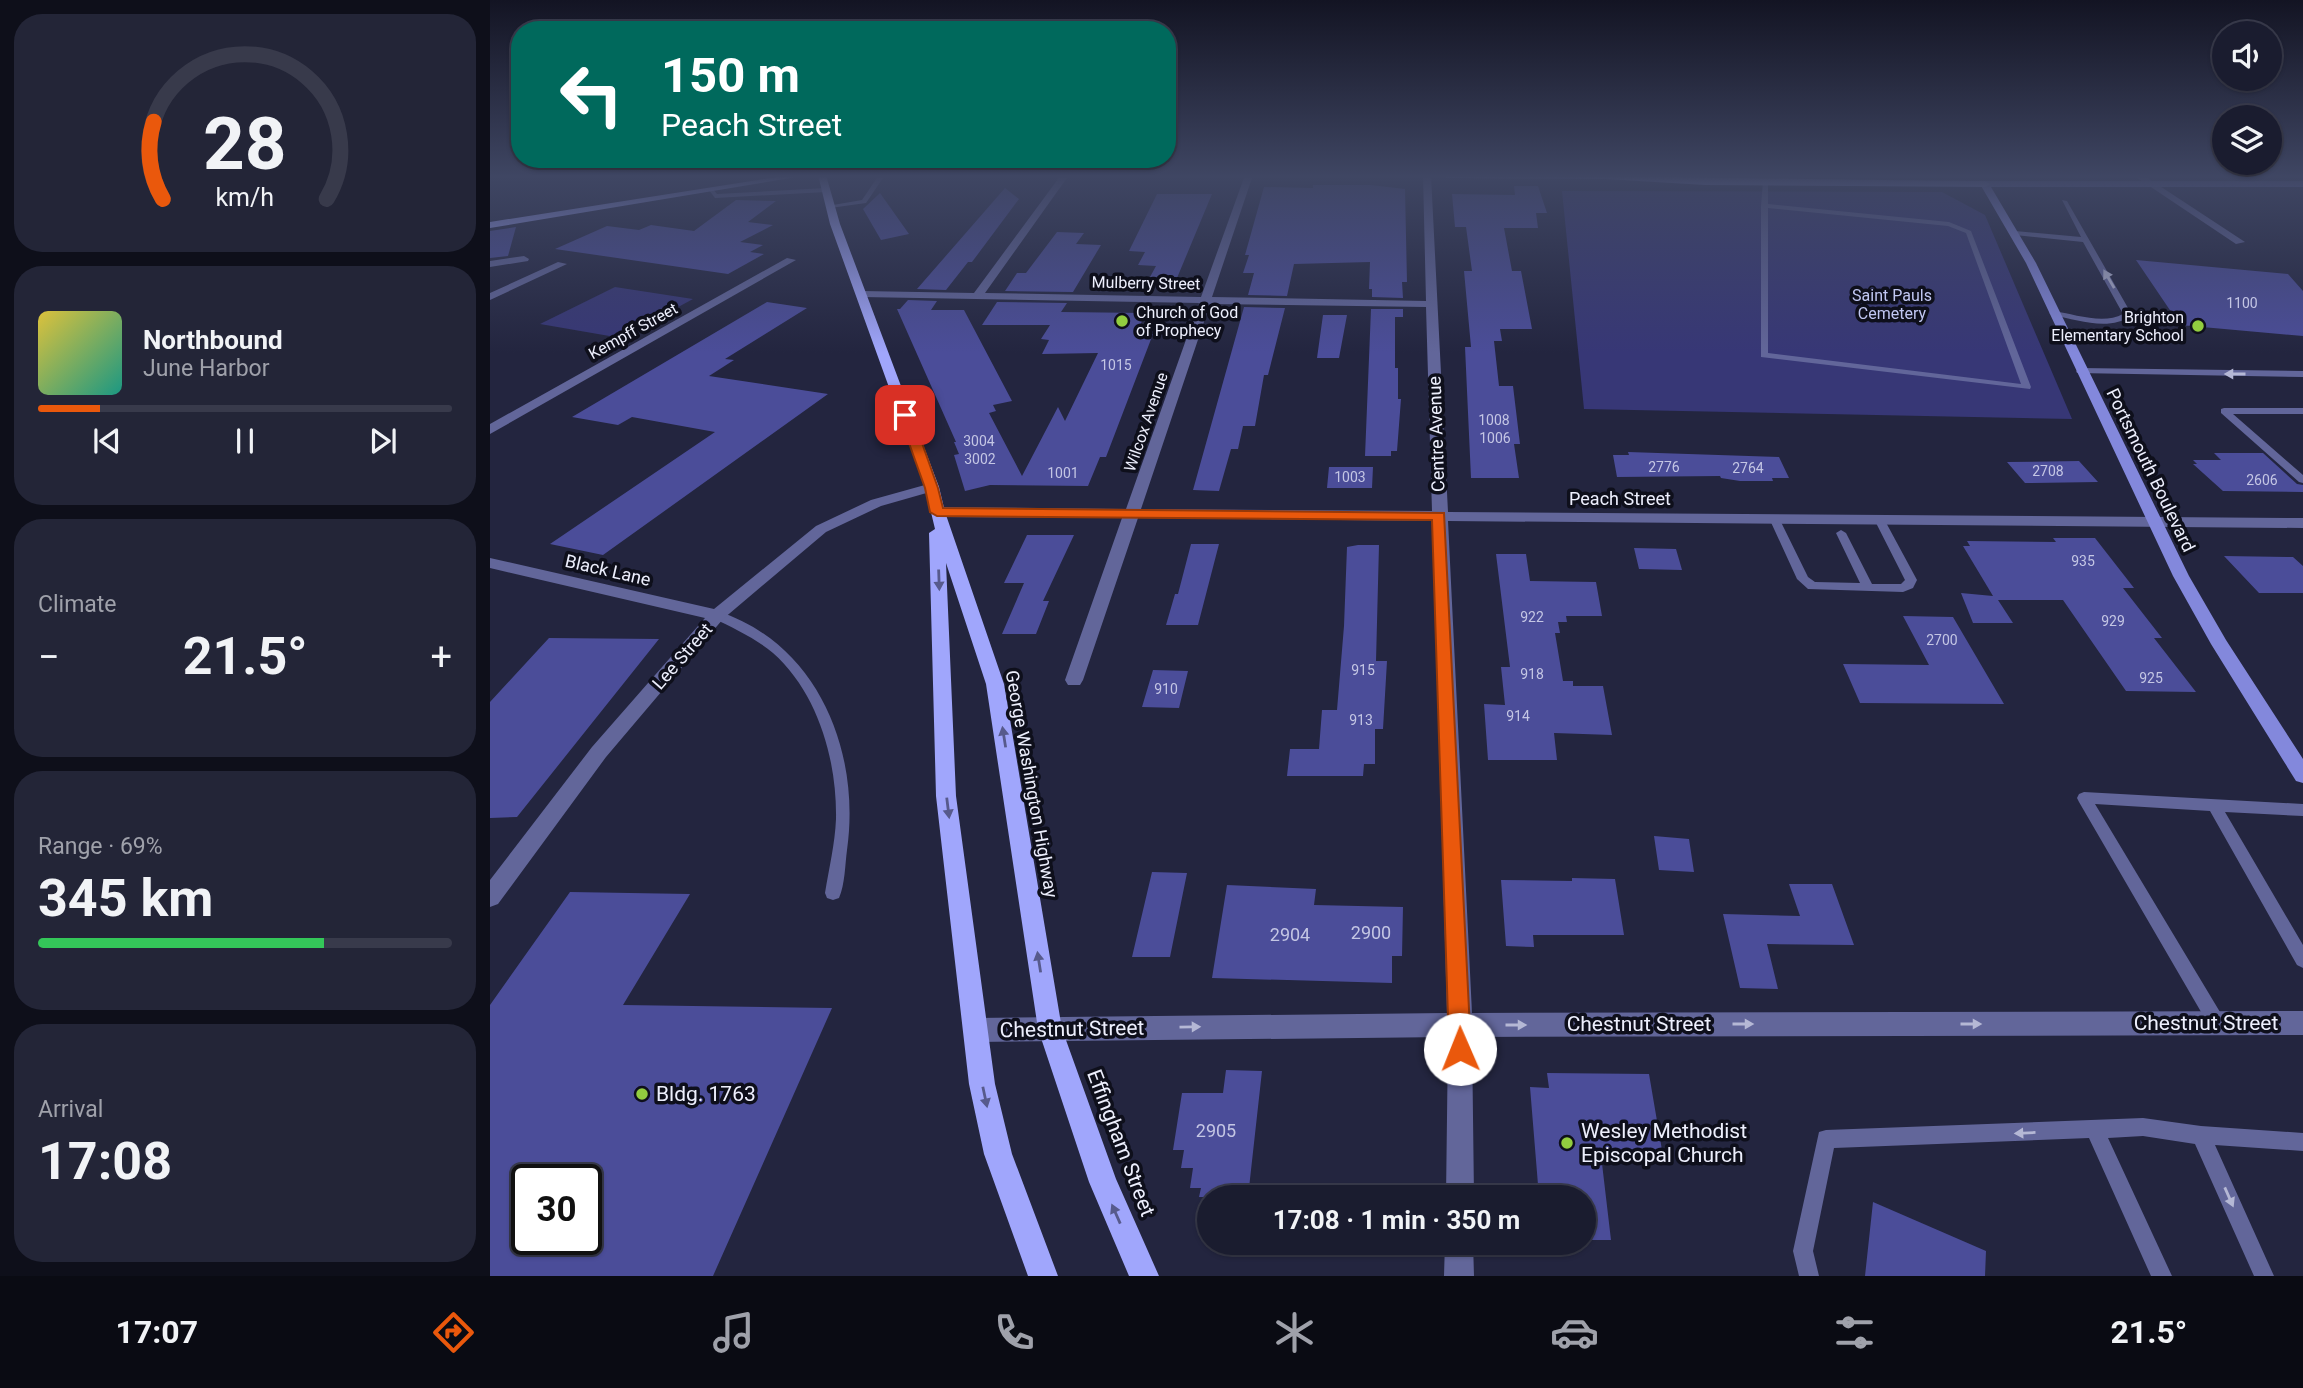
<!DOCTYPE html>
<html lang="en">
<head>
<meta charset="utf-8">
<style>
  :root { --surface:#1a1c2f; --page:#232537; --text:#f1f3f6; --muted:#9fa1aa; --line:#383a4b; --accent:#ea580c }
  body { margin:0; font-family:Roboto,sans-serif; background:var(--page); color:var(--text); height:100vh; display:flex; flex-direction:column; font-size:26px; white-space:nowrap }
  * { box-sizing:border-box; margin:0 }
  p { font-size:23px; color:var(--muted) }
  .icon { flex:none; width:38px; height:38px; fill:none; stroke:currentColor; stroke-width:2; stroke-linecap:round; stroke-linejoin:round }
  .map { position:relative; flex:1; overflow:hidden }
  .side { display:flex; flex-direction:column; gap:14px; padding:14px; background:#0e0f1a; width:490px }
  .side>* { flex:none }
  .guide { position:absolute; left:21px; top:21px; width:665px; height:147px; border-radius:28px; box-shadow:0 2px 5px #0004,0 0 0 2px var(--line); background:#00695c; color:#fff; overflow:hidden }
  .controls { position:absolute; left:1722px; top:21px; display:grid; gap:14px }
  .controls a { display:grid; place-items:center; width:70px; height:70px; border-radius:50%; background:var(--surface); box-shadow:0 2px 5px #0004,0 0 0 2px var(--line); font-size:35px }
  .speed { position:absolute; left:21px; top:1164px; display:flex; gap:14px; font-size:35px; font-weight:700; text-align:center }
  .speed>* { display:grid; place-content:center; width:91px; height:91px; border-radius:50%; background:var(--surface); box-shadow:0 2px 5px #0004,0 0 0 2px var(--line); line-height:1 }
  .speed .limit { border:4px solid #111; border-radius:10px; background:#fff; color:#111 }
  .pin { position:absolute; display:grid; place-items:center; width:60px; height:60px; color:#fff; margin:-30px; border-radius:14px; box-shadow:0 4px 10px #0006 }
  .me { position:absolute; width:77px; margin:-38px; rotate:359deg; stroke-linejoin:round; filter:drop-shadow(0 0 5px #0008) }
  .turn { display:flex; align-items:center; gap:24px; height:147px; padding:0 35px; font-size:32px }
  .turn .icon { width:91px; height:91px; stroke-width:2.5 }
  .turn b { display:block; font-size:49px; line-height:60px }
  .big { font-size:52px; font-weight:700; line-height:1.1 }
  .side .widget { flex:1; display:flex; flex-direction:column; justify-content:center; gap:10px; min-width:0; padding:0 24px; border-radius:28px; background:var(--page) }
  .side .dial { align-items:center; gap:0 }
  .dial svg { height:182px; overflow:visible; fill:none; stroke:var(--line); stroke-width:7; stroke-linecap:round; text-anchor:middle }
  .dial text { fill:var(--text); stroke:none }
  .song { display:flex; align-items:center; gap:21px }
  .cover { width:84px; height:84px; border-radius:10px; background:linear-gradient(135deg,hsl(50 70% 55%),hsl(170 70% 35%)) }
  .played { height:7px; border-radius:4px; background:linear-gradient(90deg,var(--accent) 15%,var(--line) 15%) }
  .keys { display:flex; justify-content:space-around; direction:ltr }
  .heat { display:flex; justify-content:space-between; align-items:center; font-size:38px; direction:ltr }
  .charge { height:10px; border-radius:5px; background:linear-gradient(90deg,#34c759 69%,var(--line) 0) }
  .trip { position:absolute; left:707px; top:1185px; width:399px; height:70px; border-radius:35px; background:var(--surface); box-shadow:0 2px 5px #0004,0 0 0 2px var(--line); font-weight:700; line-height:70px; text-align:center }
  .dock { display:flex; height:112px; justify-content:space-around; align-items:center; background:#0a0b13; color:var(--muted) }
  .dock .icon { width:49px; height:49px }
  .dock .selected { color:var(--accent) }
  .dock b { font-size:32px; color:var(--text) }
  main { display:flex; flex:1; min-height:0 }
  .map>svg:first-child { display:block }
</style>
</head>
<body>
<main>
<section class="side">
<div class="widget dial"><svg viewBox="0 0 100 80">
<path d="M14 69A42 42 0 1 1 86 69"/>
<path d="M14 69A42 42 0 0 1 10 35" stroke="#ea580c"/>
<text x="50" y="56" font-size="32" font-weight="700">28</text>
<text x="50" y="72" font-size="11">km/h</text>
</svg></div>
<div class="widget">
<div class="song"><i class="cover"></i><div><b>Northbound</b><p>June Harbor</p></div></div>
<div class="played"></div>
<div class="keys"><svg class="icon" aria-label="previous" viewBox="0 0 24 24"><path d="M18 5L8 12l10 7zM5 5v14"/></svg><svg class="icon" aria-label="pause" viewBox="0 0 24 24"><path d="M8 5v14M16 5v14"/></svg><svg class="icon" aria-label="next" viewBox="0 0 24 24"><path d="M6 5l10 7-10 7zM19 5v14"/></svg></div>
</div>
<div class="widget"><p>Climate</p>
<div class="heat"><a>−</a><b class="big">21.5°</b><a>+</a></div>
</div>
<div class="widget"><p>Range · 69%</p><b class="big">345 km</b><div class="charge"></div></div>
<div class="widget"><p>Arrival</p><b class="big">17:08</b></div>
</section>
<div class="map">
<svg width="1813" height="1276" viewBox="0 0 1813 1276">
  <rect width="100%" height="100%" fill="#23253f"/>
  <path fill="#373776" d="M1072,191l380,1 43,23 87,204 -488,-10z
    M125,287l78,12 -72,39 -81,-14z"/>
  <path fill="#4b4d99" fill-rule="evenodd" d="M823,185h58l34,4 2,93h-5l1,16 -31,-1v-8h-3l1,-27 -76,2 -7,32 -39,-1 6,-22h-11l6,-18h-4l19,-68 49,1z
    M1024,186h24l9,27h-11l2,15h-34l8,43h9l11,58h-32l2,12h-8l5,45h14l7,58h-6l5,34h-48l-6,-131h6l-7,-76h8l-6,-44h-11l-3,-33 63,1z
    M515,188l14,11 -47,63h-4l-22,28 -29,-1z
    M390,193l29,41 -28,6 -18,-31z
    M667,194h55l-35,84 -27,-1 6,-11 -18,-1 7,-13 -16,-1z
    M246,200l40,1 -28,21 25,3 -33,17 23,3 -13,7 14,2 -36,20 -173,-25 52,-23 32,4 12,-5 43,6z
    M26,227l-8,29 -18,2v-27z
    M567,232l27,1 -8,11 25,1 -28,47 -68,-1 12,-18h9z
    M1646,260l152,14 15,17v45l-123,-11z
    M418,300l29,1 -6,9h33l48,91 -19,4 3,6 -7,2 33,63 36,-69 7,14 33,-68 -56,1 7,-14 -8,-1 9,-14h-68l15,-23 70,1 -6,9 84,1 -8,21h16l-47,123h-6l-12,29 -98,-1 -25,6 -11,-36 5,-1 -5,-12h2l-59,-133h3z
    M277,302l40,6 -82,51 9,1 -25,16 119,18 -225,161 -53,-11 165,-112 -83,-15 -14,8 -46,-8z
    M754,307l41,1 -17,67h-4l-9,51h-12l-5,23h-7l-12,42 -26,-1z
    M881,309h32v8h-8v51h3v31h3l-4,52h-6v5h-26z
    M833,315h24l-8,43h-22z
    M1138,452l151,5 10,21h-17l1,3h-33l-19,-3 -1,-2 -103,1 -4,-22h16z
    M1724,453h49l34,31 6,1v7l-80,-1 -30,-27h4l-4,-4h28z
    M1589,461l19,21 -73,1 -18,-21z
    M839,467h44l-1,21h-45z
    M537,535h47l-31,66h6l-13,33h-34l22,-51h-20z
    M1563,538h42l39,50h-11l39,50h-8l42,54 -70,-1 -63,-91h-65l15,23h-40l-12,-30 32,3 -30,-50h7l-3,-5 89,1z
    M701,544h28l-21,81h-32l9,-31h3z
    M868,545h21l-3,116h11l-4,68h-8v35h-11l-1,12h-76l3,-27h29l3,-39h15l7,-84 3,-79z
    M1144,548l42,1 6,21 -43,-1z
    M1006,554h30l4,27 66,1 6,34h-36l1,6h-9l2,11h-5l8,48h10v5h30l9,49 -58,-2 3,27h-69l-4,-56 21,1 -4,-38h9z
    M1734,556l69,1 10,9v27h-44z
    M1413,616l50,1 51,87 -144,-1 -17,-39 86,1z
    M59,638l110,1 -142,178 -27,1v-116z
    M663,670l35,1 -9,37 -37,-1z
    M1164,836l35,3 5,33 -35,-2z
    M662,872l35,1 -17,84h-38z
    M1082,878l43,1 9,56h-91l1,12 -28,-1 -5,-66 71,1z
    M1299,884h43l22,61 -87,-1 11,45 -38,-1 -17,-74 77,2z
    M737,885l89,4 -2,16 89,2 -1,49h-10v27l-180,-5z
    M80,892l120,2 -67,111 209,3 -119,268h-223v-271zM37,1180h59v59h-59z
    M736,1070l36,1 -14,126h-49l2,-9h-11l3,-20h-12l3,-18h-11l9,-57h41z
    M1057,1073l102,1 14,82 -62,-1 10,85h-27v-43h-45l-9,-110 19,1z
    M1383,1202l113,49 -1,25h-120z"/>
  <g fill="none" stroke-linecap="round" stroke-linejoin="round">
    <path fill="#62669a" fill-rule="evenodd" d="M389,175h6l-19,28 -36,5 -3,-2 35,-6z
      M1273,181l5,1v22l181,18 22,9 60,156 -1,2 -269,-32v-151zM1278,208l180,18 18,7 55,151 -253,-31z
      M222,188l5,6 109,-6 3,2 -3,2 -111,6 -6,-8z
      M1572,200l5,1 65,114c-22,17 -54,5 -79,0l-4,-2 4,-2c22,3 50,14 70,3l-40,-72 -68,-7 -3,-2 3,-2 66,6z
      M1590,368l223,3v6l-226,-4 -1,-2z
      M1734,408h79v6h-70l70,61v8l-4,-1 -78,-69v-4z
      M1284,515l5,3 29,59 7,5 45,1 -24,-50 5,-3 5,3 26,51h29l4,-4 -31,-61 5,-3 4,1 34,63 -4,8 -10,4 -95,-3 -11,-10 -28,-61z
      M227,611c101,32 144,141 130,239 -2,15 -2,34 -8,48l-6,2 -6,-2 -2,-5c4,-25 10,-49 11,-74 1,-59 -18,-126 -63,-166 -18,-15 -40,-25 -60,-35l-2,-3 2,-3z
      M1594,792l219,12v12l-78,-4 78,133v23l-6,-3 -87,-154 -115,-7 128,213 3,6 -3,6 -6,2 -6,-2 -132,-227 -2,-4 2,-4z
      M1653,1118l58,8 102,7v18l-88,-6 59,131h-20l-59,-132 -52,-8 -35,2 64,138h-21l-62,-138 -255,10 -21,103 6,25h-20l-6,-25 26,-119 7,-2z"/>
    <path fill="#62669a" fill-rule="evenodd" d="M571,175h8l-84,118 216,4 44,-122h8l-41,122 214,4 -3,-126h8l17,337 855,6v10l-855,-7 24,492 831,-2v24l-831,2 2,160h-28l2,-160 -473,5 -9,-4 -3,-8 3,-8 9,-4 472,-5 -14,-492 -295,-3 -55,162 -3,5h-12l-3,-5 57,-162 -185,-1 -8,-5 8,-5 189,2 73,-206 -337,-6 -6,-3 6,-3 112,2zM720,304l216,3 6,204 -291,-2z
      M1643,175h10l102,67 -9,2z
      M34,256l5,3 -1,2 -38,6v-6z
      M297,258l9,2 -306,174v-10z
      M68,262l9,2 -77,36v-7z
      M442,483l5,1 2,3 -2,3 -56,16 -55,26 -103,87 -117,138 -108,147 -8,3v-27l102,-133 113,-129 -215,-50v-10l224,51 102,-83 55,-26z
      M955,1242h28l1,34h-30z"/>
    <path fill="#8388dc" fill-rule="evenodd" d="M1495,181h318v6h-312l45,76 153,313 37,64 77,119v24l-7,-2 -85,-137 -38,-68 -147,-313 -46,-79z"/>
    <path fill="#a0a6fc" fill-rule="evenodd" d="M299,175h20l-319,53v-6z
      M328,175h8l14,49 99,263 6,25 59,172 58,345 54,150 43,97h-30l-40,-94 -51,-153 -52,-345 -40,-121 10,233 39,288 17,70 46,122h-30l-44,-122 -15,-70 -33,-288 -7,-263 6,-4 -10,-42 -95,-263z
      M952,175c181,0 362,5 543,6l5,3 -5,3 -280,-2 -100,-6 -159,-1z"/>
  </g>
  <defs><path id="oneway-solid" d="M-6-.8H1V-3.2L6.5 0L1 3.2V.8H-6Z" transform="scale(1.75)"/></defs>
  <g fill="#b5b8d5">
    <use href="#oneway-solid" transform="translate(1619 279) rotate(-120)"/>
    <use href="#oneway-solid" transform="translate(1745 374) rotate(-180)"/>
    <use href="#oneway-solid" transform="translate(1253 1024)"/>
    <use href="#oneway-solid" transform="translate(1481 1024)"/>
    <use href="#oneway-solid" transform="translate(1026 1025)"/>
    <use href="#oneway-solid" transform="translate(700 1027) rotate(-1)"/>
    <use href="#oneway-solid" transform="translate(1535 1133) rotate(177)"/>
    <use href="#oneway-solid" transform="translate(1739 1197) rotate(66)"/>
  </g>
  <g fill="#575a8c">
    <use href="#oneway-solid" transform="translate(449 580) rotate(88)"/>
    <use href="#oneway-solid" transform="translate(514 737) rotate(-99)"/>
    <use href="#oneway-solid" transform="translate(458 808) rotate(83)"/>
    <use href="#oneway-solid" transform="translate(549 962) rotate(-99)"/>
    <use href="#oneway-solid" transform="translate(495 1097) rotate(78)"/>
    <use href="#oneway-solid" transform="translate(626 1214) rotate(-114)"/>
  </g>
  <linearGradient id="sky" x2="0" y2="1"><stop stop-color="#131423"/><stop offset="0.5" stop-color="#3f4663"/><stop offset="1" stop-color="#3f4663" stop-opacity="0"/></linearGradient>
  <rect width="1813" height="353" fill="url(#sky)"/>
  <path fill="#ea580c" stroke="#983908" stroke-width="2" d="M415,411l7,4 26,73 5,20 501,5 27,536 -3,8 -8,3 -8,-3 -3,-8 -17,-529 -495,-4 -7,-4 -5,-24 -26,-73z"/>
  <g fill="#92cd3f" stroke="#0e0f1b" stroke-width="2.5">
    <circle cx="632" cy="321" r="7"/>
    <circle cx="1708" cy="326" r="7"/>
    <circle cx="152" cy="1094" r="7"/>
    <circle cx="1077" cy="1143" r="7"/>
  </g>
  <g text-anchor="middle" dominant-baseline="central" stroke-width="7" stroke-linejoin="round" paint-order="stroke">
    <g font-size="14" fill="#c4c6e4">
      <text x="1752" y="303">1100</text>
      <text x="626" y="365">1015</text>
      <text x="1004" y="420">1008</text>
      <text x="1005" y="438">1006</text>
      <text x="489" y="441">3004</text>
      <text x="490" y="459">3002</text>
      <text x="1174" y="467">2776</text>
      <text x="1258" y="468">2764</text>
      <text x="1558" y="471">2708</text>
      <text x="573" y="473">1001</text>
      <text x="860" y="477">1003</text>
      <text x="1772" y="480">2606</text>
      <text x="1593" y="561">935</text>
      <text x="1042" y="617">922</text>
      <text x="1623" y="621">929</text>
      <text x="1452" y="640">2700</text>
      <text x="873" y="670">915</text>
      <text x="1042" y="674">918</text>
      <text x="1661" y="678">925</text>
      <text x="676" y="689">910</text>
      <text x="1028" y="716">914</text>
      <text x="871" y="720">913</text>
    </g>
    <g font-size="16" fill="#edeffd" stroke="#0e0f1b">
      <text transform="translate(656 283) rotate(1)">Mulberry Street</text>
      <text transform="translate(143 331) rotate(-29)">Kempff Street</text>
      <text transform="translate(656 422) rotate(-71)">Wilcox Avenue</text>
    </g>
    <g font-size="16" fill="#c1c7f2" stroke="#0e0f1b">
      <text x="1402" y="295">Saint Pauls<tspan x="1402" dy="18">Cemetery</tspan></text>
    </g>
    <g font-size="16" fill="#edeffd" stroke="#0e0f1b" text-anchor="start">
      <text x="646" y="312">Church of God<tspan x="646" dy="18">of Prophecy</tspan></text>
      <text x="1694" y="317" text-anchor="end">Brighton<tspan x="1694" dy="18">Elementary School</tspan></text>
    </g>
    <g font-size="18" fill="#edeffd" stroke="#0e0f1b">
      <text transform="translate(946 434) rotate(-92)">Centre Avenue</text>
      <text transform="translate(1661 470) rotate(64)">Portsmouth Boulevard</text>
      <text x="1130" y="498">Peach Street</text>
      <text transform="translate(118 570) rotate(13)">Black Lane</text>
      <text transform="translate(192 656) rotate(-49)">Lee Street</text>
      <text transform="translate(542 784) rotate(80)">George Washington Highway</text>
    </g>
    <g font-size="18" fill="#c4c6e4">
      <text x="881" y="932">2900</text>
      <text x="800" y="934">2904</text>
      <text x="726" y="1130">2905</text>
    </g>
    <g font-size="21" fill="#edeffd" stroke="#0e0f1b">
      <text x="1716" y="1023">Chestnut Street</text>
      <text x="1149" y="1024">Chestnut Street</text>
      <text transform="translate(582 1029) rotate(-1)">Chestnut Street</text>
      <text transform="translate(631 1143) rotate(69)">Effingham Street</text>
    </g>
    <g font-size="21" fill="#edeffd" stroke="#0e0f1b" text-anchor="start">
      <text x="166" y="1094">Bldg. 1763</text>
      <text x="1091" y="1131">Wesley Methodist<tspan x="1091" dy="24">Episcopal Church</tspan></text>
    </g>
  </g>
</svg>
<div class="controls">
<a><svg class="icon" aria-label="sound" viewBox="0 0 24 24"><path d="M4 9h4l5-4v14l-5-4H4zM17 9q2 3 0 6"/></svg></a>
<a><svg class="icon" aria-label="layers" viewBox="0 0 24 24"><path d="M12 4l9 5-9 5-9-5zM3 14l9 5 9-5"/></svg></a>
</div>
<div class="speed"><div class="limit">30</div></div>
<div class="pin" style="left:415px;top:415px;background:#d93025"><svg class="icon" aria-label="arrive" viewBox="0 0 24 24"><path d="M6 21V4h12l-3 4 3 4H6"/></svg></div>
<svg class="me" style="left:970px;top:1049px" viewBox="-20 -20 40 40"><circle r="19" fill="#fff"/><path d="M0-13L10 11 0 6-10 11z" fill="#ea580c"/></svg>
<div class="trip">17:08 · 1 min · 350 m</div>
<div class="guide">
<div class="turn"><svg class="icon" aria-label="left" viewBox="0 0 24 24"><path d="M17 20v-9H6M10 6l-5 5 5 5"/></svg><div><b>150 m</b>Peach Street</div></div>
</div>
</div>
</main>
<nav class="dock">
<b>17:07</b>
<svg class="icon selected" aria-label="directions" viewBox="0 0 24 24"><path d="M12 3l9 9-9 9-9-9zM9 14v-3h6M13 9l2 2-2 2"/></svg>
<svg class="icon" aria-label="music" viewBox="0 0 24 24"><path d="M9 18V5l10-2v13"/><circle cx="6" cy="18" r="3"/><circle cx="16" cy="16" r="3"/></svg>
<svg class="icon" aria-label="phone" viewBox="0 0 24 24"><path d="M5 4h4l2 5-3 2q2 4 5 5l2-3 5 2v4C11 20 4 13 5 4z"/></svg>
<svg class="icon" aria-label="climate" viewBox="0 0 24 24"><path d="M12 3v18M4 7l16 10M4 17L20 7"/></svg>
<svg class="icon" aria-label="car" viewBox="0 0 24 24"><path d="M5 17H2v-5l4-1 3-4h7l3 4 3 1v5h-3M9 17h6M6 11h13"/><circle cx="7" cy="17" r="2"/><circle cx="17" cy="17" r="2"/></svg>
<svg class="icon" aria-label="filters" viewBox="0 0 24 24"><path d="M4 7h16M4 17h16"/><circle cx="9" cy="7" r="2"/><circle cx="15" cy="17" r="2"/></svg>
<b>21.5°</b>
</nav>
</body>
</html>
